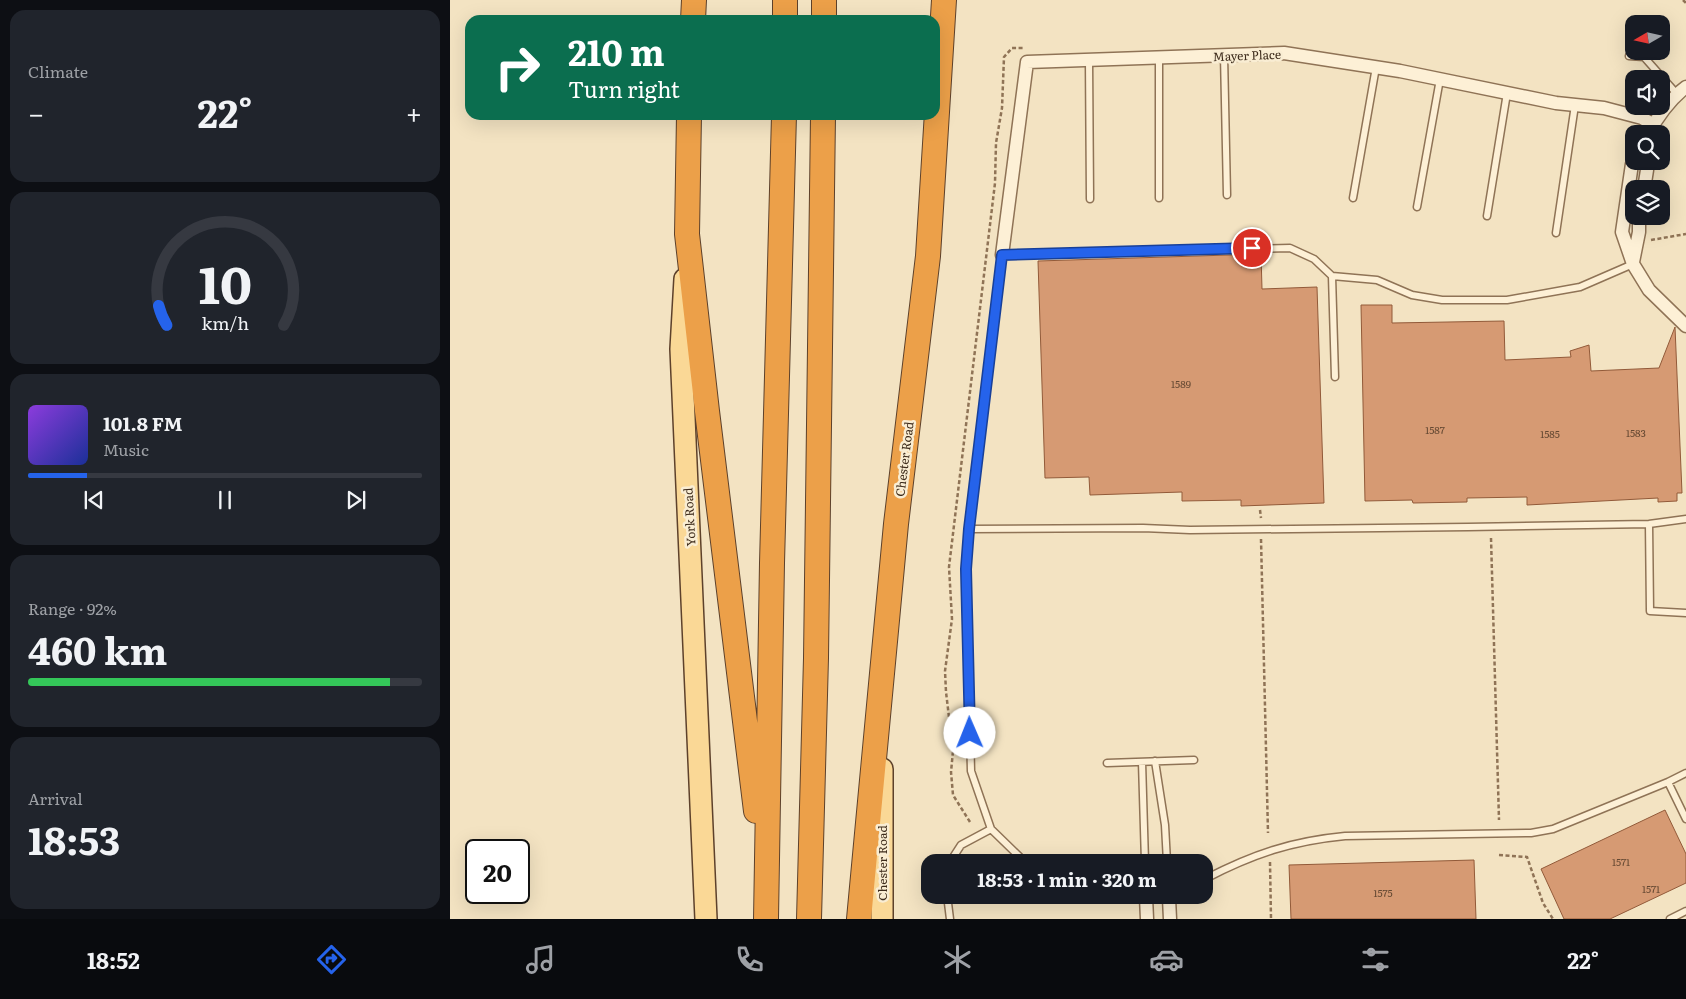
<!DOCTYPE html>
<html lang="en">
<head>
<meta charset="utf-8">
<style>
  :root { --surface:#171b24; --page:#20242c; --text:#f1f3f6; --muted:#9ea1a6; --line:#363941; --accent:#2563eb }
  body { margin:0; font-family:Literata,serif; background:var(--page); color:var(--text); height:100vh; display:flex; flex-direction:column; font-size:19px; white-space:nowrap }
  * { box-sizing:border-box; margin:0 }
  p { font-size:16px; color:var(--muted) }
  .icon { flex:none; width:28px; height:28px; fill:none; stroke:currentColor; stroke-width:2; stroke-linecap:round; stroke-linejoin:round }
  .map { position:relative; flex:1; overflow:hidden }
  .drawer { display:flex; flex-direction:column; gap:10px; padding:10px; background:#0d0f14; width:450px }
  .drawer>* { flex:none }
  .top-card { position:absolute; left:15px; top:15px; width:475px; height:105px; border-radius:15px; box-shadow:0 5px 20px #0002; background:#0b6e4f; color:#fff; overflow:hidden }
  .needle { width:32px; rotate:261deg }
  .fabs { position:absolute; left:1175px; top:15px; display:grid; gap:10px }
  .fabs a { display:grid; place-items:center; width:45px; height:45px; border-radius:10px; background:var(--surface); box-shadow:0 5px 20px #0002; font-size:25px }
  .speed { position:absolute; left:15px; top:839px; display:flex; gap:10px; font-size:25px; font-weight:700; text-align:center }
  .speed>* { display:grid; place-content:center; width:65px; height:65px; border-radius:50%; background:var(--surface); box-shadow:0 5px 20px #0002; line-height:1 }
  .speed .limit { border:2px solid #111; border-radius:8px; background:#fff; color:#111 }
  .pin { position:absolute; display:grid; place-items:center; width:42px; height:42px; color:#fff; margin:-21px; border:2px solid #fff; border-radius:50%; box-shadow:0 1px 5px #0007 }
  .me { position:absolute; width:55px; margin:-28px; rotate:359deg; stroke-linejoin:round; filter:drop-shadow(0 0 4px #0008) }
  .turn { display:flex; align-items:center; gap:18px; height:105px; padding:0 20px; font-size:22px }
  .turn .icon { width:65px; height:65px; stroke-width:2.5 }
  .turn b { display:block; font-size:35px; line-height:42px }
  .big { font-size:38px; font-weight:700; line-height:1.1 }
  .drawer .tile { flex:1; display:flex; flex-direction:column; justify-content:center; gap:8px; min-width:0; padding:0 18px; border-radius:15px; background:var(--page) }
  .drawer .dial { align-items:center; gap:0 }
  .dial svg { height:130px; overflow:visible; fill:none; stroke:var(--line); stroke-width:7; stroke-linecap:round; text-anchor:middle }
  .dial text { fill:var(--text); stroke:none }
  .song { display:flex; align-items:center; gap:15px }
  .cover { width:60px; height:60px; border-radius:8px; background:linear-gradient(135deg,hsl(270 70% 55%),hsl(230 70% 35%)) }
  .played { height:5px; border-radius:2px; background:linear-gradient(90deg,var(--accent) 15%,var(--line) 15%) }
  .keys { display:flex; justify-content:space-around; direction:ltr }
  .heat { display:flex; justify-content:space-between; align-items:center; font-size:28px; direction:ltr }
  .charge { height:8px; border-radius:4px; background:linear-gradient(90deg,#34c759 92%,var(--line) 0) }
  .trip { position:absolute; left:471px; top:854px; width:292px; height:50px; border-radius:15px; background:var(--surface); box-shadow:0 5px 20px #0002; font-weight:700; line-height:50px; text-align:center }
  .dock { display:flex; height:80px; justify-content:space-around; align-items:center; background:#090b0e; color:var(--muted) }
  .dock .icon { width:35px; height:35px }
  .dock .current { color:var(--accent) }
  .dock b { font-size:22px; color:var(--text) }
  main { display:flex; flex:1; min-height:0 }
  .map>svg:first-child { display:block }
</style>
</head>
<body>
<main>
<section class="drawer">
<div class="tile"><p>Climate</p>
<div class="heat"><a>−</a><b class="big">22°</b><a>+</a></div>
</div>
<div class="tile dial"><svg viewBox="0 0 100 80">
<path d="M14 69A42 42 0 1 1 86 69"/>
<path d="M14 69A42 42 0 0 1 9 57" stroke="#2563eb"/>
<text x="50" y="56" font-size="32" font-weight="700">10</text>
<text x="50" y="72" font-size="11">km/h</text>
</svg></div>
<div class="tile">
<div class="song"><i class="cover"></i><div><b>101.8 FM</b><p>Music</p></div></div>
<div class="played"></div>
<div class="keys"><svg class="icon" aria-label="previous" viewBox="0 0 24 24"><path d="M18 5L8 12l10 7zM5 5v14"/></svg><svg class="icon" aria-label="pause" viewBox="0 0 24 24"><path d="M8 5v14M16 5v14"/></svg><svg class="icon" aria-label="next" viewBox="0 0 24 24"><path d="M6 5l10 7-10 7zM19 5v14"/></svg></div>
</div>
<div class="tile"><p>Range · 92%</p><b class="big">460 km</b><div class="charge"></div></div>
<div class="tile"><p>Arrival</p><b class="big">18:53</b></div>
</section>
<div class="map">
<svg width="1236" height="919" viewBox="0 0 1236 919">
  <rect width="100%" height="100%" fill="#f3e3c2"/>
  <path fill="#d69a73" stroke="#925a39" d="M811,254l1,35 55,-2 7,216 -83,3v-6l-59,1v-9l-92,3 -1,-18 -44,1 -7,-217z
    M911,305h31v18l112,-2 1,39 66,-3 -1,-6 19,-6 2,26 68,-3 16,-41 7,166h-5v8l-19,1v-4l-131,7v-8l-60,1v4l-54,1 -1,-3 -47,1z
    M1215,810l21,44v29l-76,36h-46l-23,-50z
    M1024,860l2,59h-185l-2,-54z"/>
  <g fill="none" stroke-linecap="round" stroke-linejoin="round">
    <g stroke="#8f7356" stroke-width="9">
      <path id="lane" d="M774,55l3,140
        M1179,56l15,1 33,37
        M709,58v140
        M639,60l1,139
        M903,198l23,-131
        M967,207l23,-128
        M1037,216l20,-123
        M1106,233l19,-128
        M885,377l-3,-101 45,4 35,15 30,5h65l73,-13 53,-23
        M1199,524l1,87 36,2
        M519,529l174,-1 47,2 278,-3 181,-3 37,-5
        M705,761l10,64 2,37
        M692,762l3,100
        M657,763l87,-3
        M1218,782l18,37
        M500,862l11,-17 30,-16
        M575,862l-34,-33 -20,-58 -5,-202 3,-40 33,-274 288,-7 24,11 18,17
        M755,879c48,-25 87,-38 140,-43l186,-3 22,-4 115,-47 18,-9
        M497,895l3,24
        M670,895l49,3 6,-3
        M1220,919l16,-8"/>
    </g>
    <g stroke="#8f7356" stroke-width="15">
      <path id="street" d="M1198,134c10,-18 22,-35 38,-47
        M1185,161l-3,3 -10,68 11,32 16,26 37,36
        M1194,189l3,-19 -2,-9
        M552,255l25,-193 257,-9 116,18 156,32 48,5 38,10 12,7
        M1183,262l6,-30v-16
        M696,897l1,22
        M719,898l1,21"/>
    </g>
    <g stroke="#5d412b" stroke-width="24">
      <path id="primary" d="M235,279l-4,70 25,570
        M432,769v150"/>
    </g>
    <g stroke="#5d412b" stroke-width="26">
      <path id="highway" d="M243,20l1,-20
        M335,20v-20
        M374,20v-20
        M239,115l-2,119 20,177 49,400
        M316,919l6,-356 12,-448
        M359,919l7,-261 7,-543
        M409,919l37,-395 32,-268 16,-256"/>
    </g>
    <path stroke="#8f7356" stroke-width="2.5" stroke-dasharray="4 2.5" stroke-linecap="butt" d="M1233,0l3,3
      M1201,240l35,-6
      M810,510l1,8
      M1041,538l8,282
      M811,539l7,294
      M520,822l-17,-27 -2,-23 2,-21 -7,-59 -1,-21 7,-52 -3,-52 46,-384 1,-40 6,-35 2,-51 8,-9h11
      M1049,855l28,2 16,46 10,16
      M820,862l1,57"/>
    <use href="#lane" stroke="#fdf0d6" stroke-width="6"/>
    <use href="#street" stroke="#fdf0d6" stroke-width="12"/>
    <use href="#primary" stroke="#fad896" stroke-width="21"/>
    <use href="#highway" stroke="#eca049" stroke-width="24"/>
  </g>
  <g fill="none" stroke-linecap="round" stroke-linejoin="round">
    <g stroke="#184099" stroke-width="12">
      <path id="route" d="M520,733l-4,-164 3,-40 33,-274 250,-7"/>
    </g>
    <use href="#route" stroke="#2563eb" stroke-width="9"/>
  </g>
  <g text-anchor="middle" dominant-baseline="central" stroke-width="5" stroke-linejoin="round" paint-order="stroke">
    <g font-size="10" fill="#644832">
      <text x="731" y="383">1589</text>
      <text x="985" y="429">1587</text>
      <text x="1186" y="432">1583</text>
      <text x="1100" y="433">1585</text>
      <text x="1171" y="861">1571</text>
      <text x="1201" y="888">1571</text>
      <text x="933" y="892">1575</text>
    </g>
    <g font-size="12" fill="#3e2c1c" stroke="#f9edd3">
      <text transform="translate(797 55) rotate(-2)">Mayer Place</text>
      <text transform="translate(454 459) rotate(-83)">Chester Road</text>
      <text transform="translate(239 517) rotate(-93)">York Road</text>
      <text transform="translate(432 863) rotate(-90)">Chester Road</text>
    </g>
  </g>
</svg>
<div class="fabs">
<a><svg class="needle" viewBox="-14 -14 28 28"><path d="M0-13l5 13h-10z" fill="#e53935"/><path d="M0 13l5-13h-10z" fill="#9ea1a6"/></svg></a>
<a><svg class="icon" aria-label="sound" viewBox="0 0 24 24"><path d="M4 9h4l5-4v14l-5-4H4zM17 9q2 3 0 6"/></svg></a>
<a><svg class="icon" aria-label="search" viewBox="0 0 24 24"><circle cx="10" cy="10" r="6"/><path d="M15 15l6 6"/></svg></a>
<a><svg class="icon" aria-label="layers" viewBox="0 0 24 24"><path d="M12 4l9 5-9 5-9-5zM3 14l9 5 9-5"/></svg></a>
</div>
<div class="speed"><div class="limit">20</div></div>
<div class="pin" style="left:802px;top:248px;background:#d93025"><svg class="icon" aria-label="arrive" viewBox="0 0 24 24"><path d="M6 21V4h12l-3 4 3 4H6"/></svg></div>
<svg class="me" style="left:520px;top:733px" viewBox="-20 -20 40 40"><circle r="19" fill="#fff"/><path d="M0-13L10 11 0 6-10 11z" fill="#2563eb"/></svg>
<div class="trip">18:53 · 1 min · 320 m</div>
<div class="top-card">
<div class="turn"><svg class="icon" aria-label="right" viewBox="0 0 24 24"><path d="M7 20v-9h11M14 6l5 5-5 5"/></svg><div><b>210 m</b>Turn right</div></div>
</div>
</div>
</main>
<nav class="dock">
<b>18:52</b>
<svg class="icon current" aria-label="directions" viewBox="0 0 24 24"><path d="M12 3l9 9-9 9-9-9zM9 14v-3h6M13 9l2 2-2 2"/></svg>
<svg class="icon" aria-label="music" viewBox="0 0 24 24"><path d="M9 18V5l10-2v13"/><circle cx="6" cy="18" r="3"/><circle cx="16" cy="16" r="3"/></svg>
<svg class="icon" aria-label="phone" viewBox="0 0 24 24"><path d="M5 4h4l2 5-3 2q2 4 5 5l2-3 5 2v4C11 20 4 13 5 4z"/></svg>
<svg class="icon" aria-label="climate" viewBox="0 0 24 24"><path d="M12 3v18M4 7l16 10M4 17L20 7"/></svg>
<svg class="icon" aria-label="car" viewBox="0 0 24 24"><path d="M5 17H2v-5l4-1 3-4h7l3 4 3 1v5h-3M9 17h6M6 11h13"/><circle cx="7" cy="17" r="2"/><circle cx="17" cy="17" r="2"/></svg>
<svg class="icon" aria-label="filters" viewBox="0 0 24 24"><path d="M4 7h16M4 17h16"/><circle cx="9" cy="7" r="2"/><circle cx="15" cy="17" r="2"/></svg>
<b>22°</b>
</nav>
</body>
</html>
